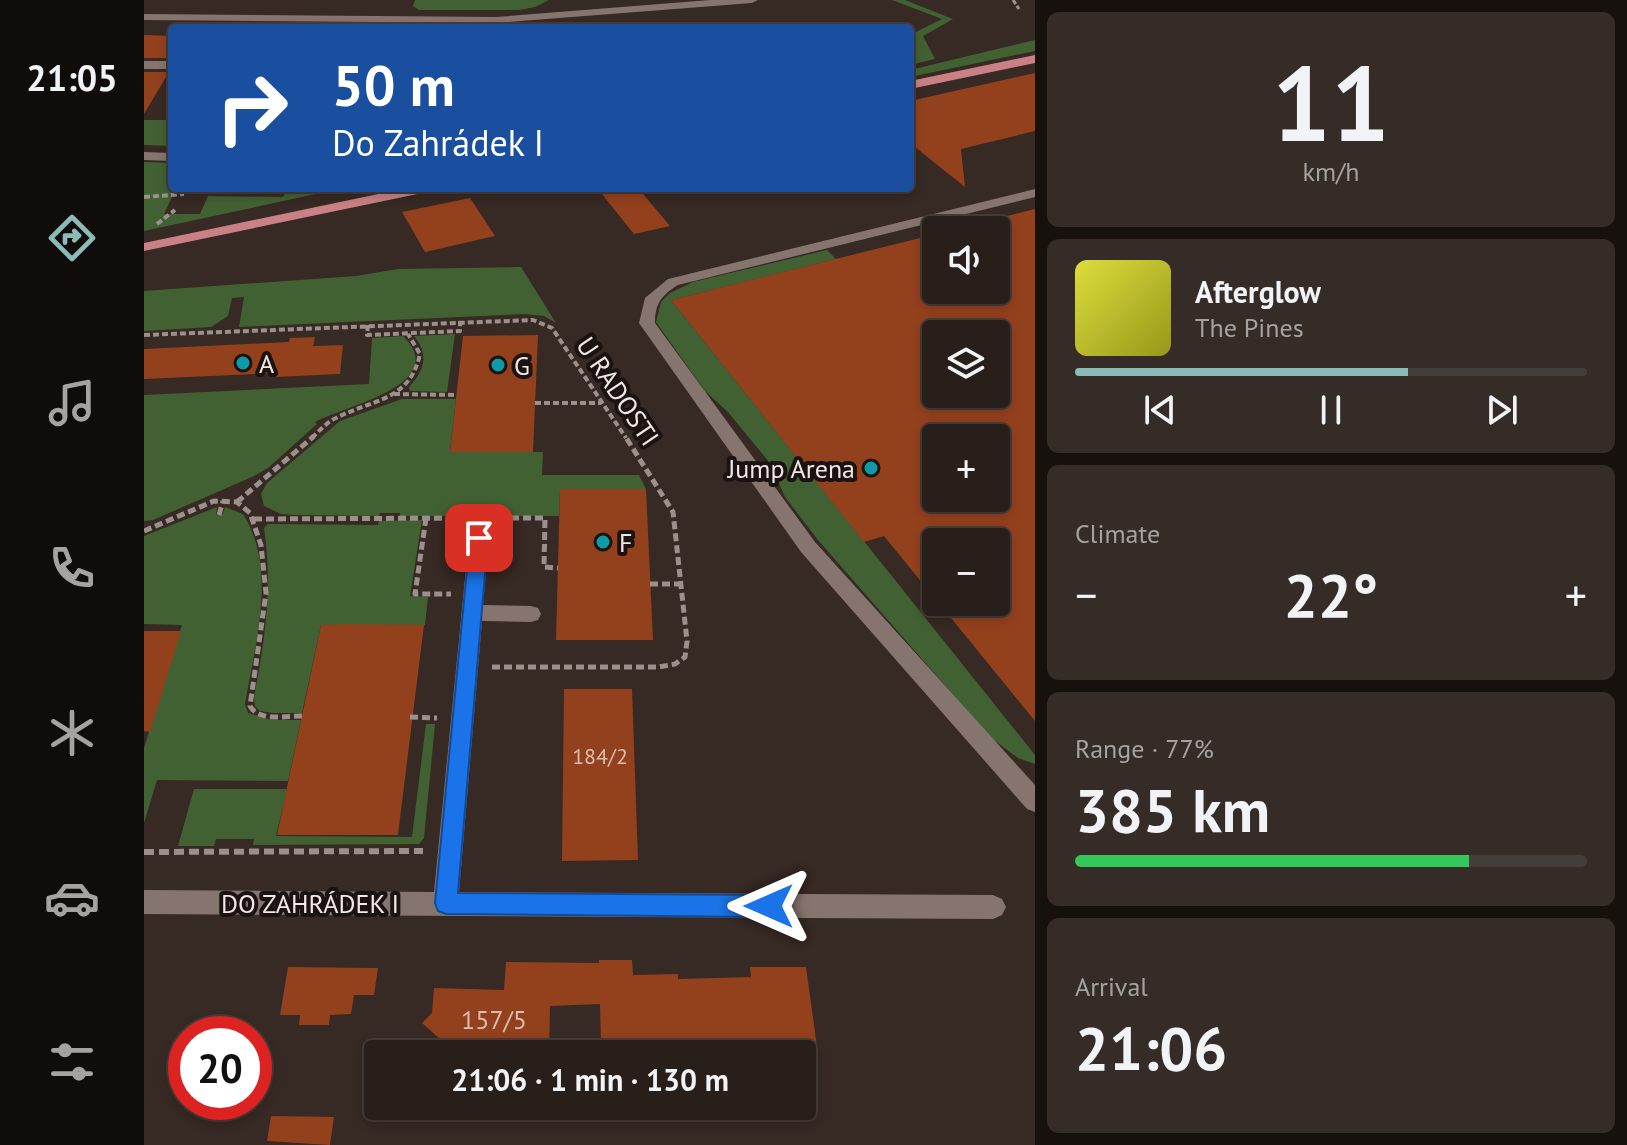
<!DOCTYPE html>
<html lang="en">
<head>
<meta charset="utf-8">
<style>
  :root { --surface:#291f1a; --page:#352c27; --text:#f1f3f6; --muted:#a5a2a2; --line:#453d39; --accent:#8bbbb9 }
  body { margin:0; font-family:"PT Sans",sans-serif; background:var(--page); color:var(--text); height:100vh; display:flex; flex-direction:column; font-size:30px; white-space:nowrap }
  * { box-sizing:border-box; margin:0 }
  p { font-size:26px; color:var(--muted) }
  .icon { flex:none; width:44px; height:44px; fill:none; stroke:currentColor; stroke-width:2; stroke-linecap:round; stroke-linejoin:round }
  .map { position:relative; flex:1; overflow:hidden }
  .panel { display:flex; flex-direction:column; gap:12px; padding:12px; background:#17110e; width:592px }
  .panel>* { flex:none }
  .guide { position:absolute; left:24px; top:24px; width:746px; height:168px; border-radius:8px; box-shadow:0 4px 12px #0003,0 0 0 2px var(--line); background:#1a4fa0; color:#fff; overflow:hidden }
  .buttons { position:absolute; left:778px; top:216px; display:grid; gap:16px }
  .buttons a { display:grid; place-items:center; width:88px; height:88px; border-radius:8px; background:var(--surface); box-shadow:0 4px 12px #0003,0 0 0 2px var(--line); font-size:40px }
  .speed { position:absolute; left:24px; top:1016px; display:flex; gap:16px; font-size:40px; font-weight:700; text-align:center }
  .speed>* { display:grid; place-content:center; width:104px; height:104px; border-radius:50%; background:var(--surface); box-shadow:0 4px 12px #0003,0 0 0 2px var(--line); line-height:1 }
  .speed .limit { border:12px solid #d22; background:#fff; color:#111 }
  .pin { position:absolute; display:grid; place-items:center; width:68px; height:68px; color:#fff; margin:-34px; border-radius:16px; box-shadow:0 4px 12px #0006 }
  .me { position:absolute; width:88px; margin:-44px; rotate:270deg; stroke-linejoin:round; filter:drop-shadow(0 0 6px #0008) }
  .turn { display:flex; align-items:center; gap:28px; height:168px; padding:0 32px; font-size:36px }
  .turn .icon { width:104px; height:104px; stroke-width:2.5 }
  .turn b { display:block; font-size:56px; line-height:68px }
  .big { font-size:60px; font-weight:600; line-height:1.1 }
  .panel .widget { flex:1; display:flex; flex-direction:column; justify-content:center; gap:12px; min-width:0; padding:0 28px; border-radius:12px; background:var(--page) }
  .panel .dial { align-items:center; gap:0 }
  .dial b { font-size:104px; line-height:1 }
  .song { display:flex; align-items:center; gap:24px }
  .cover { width:96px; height:96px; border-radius:12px; background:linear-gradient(135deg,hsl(60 70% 55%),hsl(60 70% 35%)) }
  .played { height:8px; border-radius:4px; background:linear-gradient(90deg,var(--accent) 65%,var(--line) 65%) }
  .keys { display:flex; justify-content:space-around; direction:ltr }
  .heat { display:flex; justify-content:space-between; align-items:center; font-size:44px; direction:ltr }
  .charge { height:12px; border-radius:6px; background:linear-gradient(90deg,#34c759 77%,var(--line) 0) }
  .trip { position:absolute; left:220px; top:1040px; width:452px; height:80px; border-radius:8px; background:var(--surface); box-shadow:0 4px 12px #0003,0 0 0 2px var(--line); font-weight:600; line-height:80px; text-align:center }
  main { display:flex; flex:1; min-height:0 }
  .tab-bar { display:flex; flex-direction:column; width:144px; justify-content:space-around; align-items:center; background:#100c0a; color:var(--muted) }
  .tab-bar .icon { width:56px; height:56px }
  .tab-bar .current { color:var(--accent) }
  .tab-bar b { font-size:36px; color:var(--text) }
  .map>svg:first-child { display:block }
</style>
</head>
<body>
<main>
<nav class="tab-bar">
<b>21:05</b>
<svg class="icon current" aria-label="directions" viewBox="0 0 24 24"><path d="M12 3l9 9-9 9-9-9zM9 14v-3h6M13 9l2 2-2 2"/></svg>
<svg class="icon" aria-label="music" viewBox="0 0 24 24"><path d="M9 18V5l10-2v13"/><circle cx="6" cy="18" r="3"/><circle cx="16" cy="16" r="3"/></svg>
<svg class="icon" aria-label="phone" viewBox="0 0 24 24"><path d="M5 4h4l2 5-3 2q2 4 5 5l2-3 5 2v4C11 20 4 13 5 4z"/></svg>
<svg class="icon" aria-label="climate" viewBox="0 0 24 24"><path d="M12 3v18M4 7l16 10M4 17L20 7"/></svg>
<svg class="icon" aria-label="car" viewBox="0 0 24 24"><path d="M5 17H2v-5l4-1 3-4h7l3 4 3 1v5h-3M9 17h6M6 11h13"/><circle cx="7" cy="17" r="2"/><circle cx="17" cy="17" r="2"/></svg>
<svg class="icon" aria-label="filters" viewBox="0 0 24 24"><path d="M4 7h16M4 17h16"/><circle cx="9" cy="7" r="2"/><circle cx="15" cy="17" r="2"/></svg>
</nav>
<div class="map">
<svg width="891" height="1145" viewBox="0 0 891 1145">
  <rect width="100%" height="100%" fill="#372923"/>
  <path fill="#426133" d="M271,0h134l-14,7 -16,3h-100l-6,-4z
    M748,0h13l48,19 -30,17 12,23 -25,6v-35l6,2 26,-13z
    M891,40v11l-125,26v-7z
    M0,120h28v26l-28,-1z
    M0,162l28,1v25h4l-12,26h36l8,-18 75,1 5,-9h56l-200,43z
    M683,250l9,9 -165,41 364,455v9l-17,-6 -27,-20 -173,-198 -33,-43 -15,-34 -42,-51 -23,-21 -49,-69 5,-20 9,-9 23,-11z
    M377,267l35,56 -12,-7 -20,-2 -285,13 5,-30 -12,1 -4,18 -17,11 -67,4v-40l212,-15 42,-7z
    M311,334l-8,58 -37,-1 -1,-4c16,-17 20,-33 5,-51z
    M259,336c50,49 -63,71 -88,86l2,2 -49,44 -16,9 -99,43 -9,1v-126l225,-11 3,-46z
    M258,399h54l-6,52 93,1 -1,23h97l7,14h-86l-1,27h-159v-3h-20l-1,3 -85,-1 -13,-1 -17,-8 -3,-12 6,-11 73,-62z
    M73,507l-1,8 7,-1 2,-7 18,7c35,55 12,130 2,190l3,9 23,7h30l-13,61 -131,-1 -13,43v-75l38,-123 -38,-1v-88z
    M278,520l-12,76 18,1 -3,28h-104l-19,88h-30l-12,-2 -5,-5 -1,-9c11,-57 19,-111 10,-169l4,-4 110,1 1,-4z
    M282,724h9l-11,114 -5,6 -166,1 1,-6h-38l-2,7h-36l16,-57h93l-11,47 136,1z"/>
  <path fill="#93401d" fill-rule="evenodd" d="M0,35l28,1v22h-28z
    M0,72h25l-25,42z
    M891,73v58l-74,18 4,38 -55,-44v-42z
    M480,188h14l32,38 -36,8 -33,-41z
    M326,198l25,38 -70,16 -23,-40z
    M891,209v512l-97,-119h58v-60h-60v58l-52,-64 -20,6 -193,-242 265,-66v56h60v-71zM792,334h60v60h-60zM792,438h60v60h-60z
    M394,335l-5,117h-83l13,-116z
    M171,337l-2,9 30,-1 -3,29 -64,3 1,-4 -133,6v-30l145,-7 1,-4z
    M416,489h86l7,151h-97z
    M202,624l78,1 -26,210h-121l44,-210z
    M0,631h37l-31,101 -6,-1z
    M420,689h68l6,171 -76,1z
    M455,960h33l1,15 45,-1v5l73,-2 -1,-10h56l12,87h-89l-1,-9h-68v9h-36v-8h-23l-1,-42 -50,2 -1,48h-110l2,-14 -19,-17 10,-10 2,-25 70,2 2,-28 93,1z
    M144,967l90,1 -4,27h-20l-3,19 -21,1 -1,10h-30l1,-10h-20z
    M127,1116l63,1 -4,28 -63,-4z"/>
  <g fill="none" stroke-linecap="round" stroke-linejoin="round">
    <path stroke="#9c908c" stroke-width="3" stroke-dasharray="5 2" stroke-linecap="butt" d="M869,0l6,9"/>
    <path stroke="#9c908c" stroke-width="4" stroke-dasharray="6 3" stroke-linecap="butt" d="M0,197l40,-3
      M13,224l18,-14
      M224,325l-1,10 93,-4v-10
      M0,335l389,-15 19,8 74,110
      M250,394l62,1
      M391,403h66
      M168,438c7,-7 15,-16 24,-20 37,-19 74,-17 84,-64l-12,-20"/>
    <path stroke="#9c908c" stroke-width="5" stroke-dasharray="8 4" stroke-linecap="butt" d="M93,502l77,-66
      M75,515l4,-14
      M282,518l-11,76h36
      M343,518h58l-1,49 14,1
      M110,519l215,-1
      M0,531l70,-30 23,1 13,11 11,32 5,48 -16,113c9,16 36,10 52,10
      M506,584h32
      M348,667h167l16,-3 10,-7 2,-16 -14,-129 -48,-76
      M266,717l27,1"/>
    <path stroke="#9c908c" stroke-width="6" stroke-dasharray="10 5" stroke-linecap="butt" d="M0,852l279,-1"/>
    <path fill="#86746e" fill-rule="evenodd" d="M566,0h48l-6,3 -256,20 -352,-3v-6l352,3z
      M0,61h28v8h-28z
      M0,152l28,1v8l-28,-1z
      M891,189v8l-357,88c-16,10 -23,18 -23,38l160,219 220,243v27l-8,-3 -226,-257 -162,-229 6,-25 23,-19z
      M335,531l10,7 -6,67 48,1 7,2 3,6 -3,6 -7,2 -49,-1 -23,271 534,3 9,4 4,8 -4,8 -9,4 -849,-5v-24l290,2 35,-354z"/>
    <path fill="#c98185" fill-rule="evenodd" d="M891,55v8l-125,26v-8z
      M263,188h27l-7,4 -283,59v-8z"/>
  </g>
  <path fill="#1a73e8" stroke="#114b97" stroke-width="2" d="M335,532l9,6 -30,355 311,2 8,3 4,8 -4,8 -8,3 -323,-3 -8,-3 -3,-8 35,-365z"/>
  <g fill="#0f9aa8" stroke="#1a1311" stroke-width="3">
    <circle cx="99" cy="363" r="8"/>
    <circle cx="354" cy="365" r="8"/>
    <circle cx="727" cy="468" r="8"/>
    <circle cx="459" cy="542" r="8"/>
  </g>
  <g text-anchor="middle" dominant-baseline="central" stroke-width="8" stroke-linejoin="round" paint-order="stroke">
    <g font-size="22" fill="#dabdb2">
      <text x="456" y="756">184/2</text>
    </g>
    <g font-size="26" fill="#f1e7e4" stroke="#1a1311" text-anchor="start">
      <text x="115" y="363">A</text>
      <text x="370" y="365">G</text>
      <text x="711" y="468" text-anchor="end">Jump Arena</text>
      <text x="475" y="542">F</text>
    </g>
    <g font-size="26" fill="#f1e7e4" stroke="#1a1311">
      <text transform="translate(474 391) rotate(56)">U RADOSTI</text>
      <text x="166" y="903">DO ZAHRÁDEK I</text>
    </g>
    <g font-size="26" fill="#dabdb2">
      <text x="350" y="1019">157/5</text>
    </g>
  </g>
</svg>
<div class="buttons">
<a><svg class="icon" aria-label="sound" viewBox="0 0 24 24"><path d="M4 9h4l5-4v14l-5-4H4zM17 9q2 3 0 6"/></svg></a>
<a><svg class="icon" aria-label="layers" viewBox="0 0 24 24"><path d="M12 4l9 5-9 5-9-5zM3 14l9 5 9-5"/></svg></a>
<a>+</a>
<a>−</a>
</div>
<div class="speed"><div class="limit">20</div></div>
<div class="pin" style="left:335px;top:538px;background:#d93025"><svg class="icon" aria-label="arrive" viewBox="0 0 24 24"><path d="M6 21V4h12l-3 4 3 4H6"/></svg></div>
<svg class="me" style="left:625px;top:906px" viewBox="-20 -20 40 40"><path d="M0-17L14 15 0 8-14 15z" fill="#1a73e8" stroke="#fff" stroke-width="4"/></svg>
<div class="trip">21:06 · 1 min · 130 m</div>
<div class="guide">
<div class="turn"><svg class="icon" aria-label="right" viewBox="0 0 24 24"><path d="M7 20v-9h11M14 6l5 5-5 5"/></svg><div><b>50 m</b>Do Zahrádek I</div></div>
</div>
</div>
<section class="panel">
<div class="widget dial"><b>11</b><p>km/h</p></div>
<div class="widget">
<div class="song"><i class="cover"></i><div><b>Afterglow</b><p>The Pines</p></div></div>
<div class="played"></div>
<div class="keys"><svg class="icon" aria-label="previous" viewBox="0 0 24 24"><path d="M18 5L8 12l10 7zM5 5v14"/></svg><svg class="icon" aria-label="pause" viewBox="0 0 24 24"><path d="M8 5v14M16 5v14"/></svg><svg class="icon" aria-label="next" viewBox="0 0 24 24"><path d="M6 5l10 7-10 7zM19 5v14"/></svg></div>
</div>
<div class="widget"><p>Climate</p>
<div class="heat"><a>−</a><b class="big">22°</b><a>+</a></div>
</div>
<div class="widget"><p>Range · 77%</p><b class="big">385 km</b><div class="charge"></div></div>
<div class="widget"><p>Arrival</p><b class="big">21:06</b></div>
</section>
</main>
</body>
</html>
